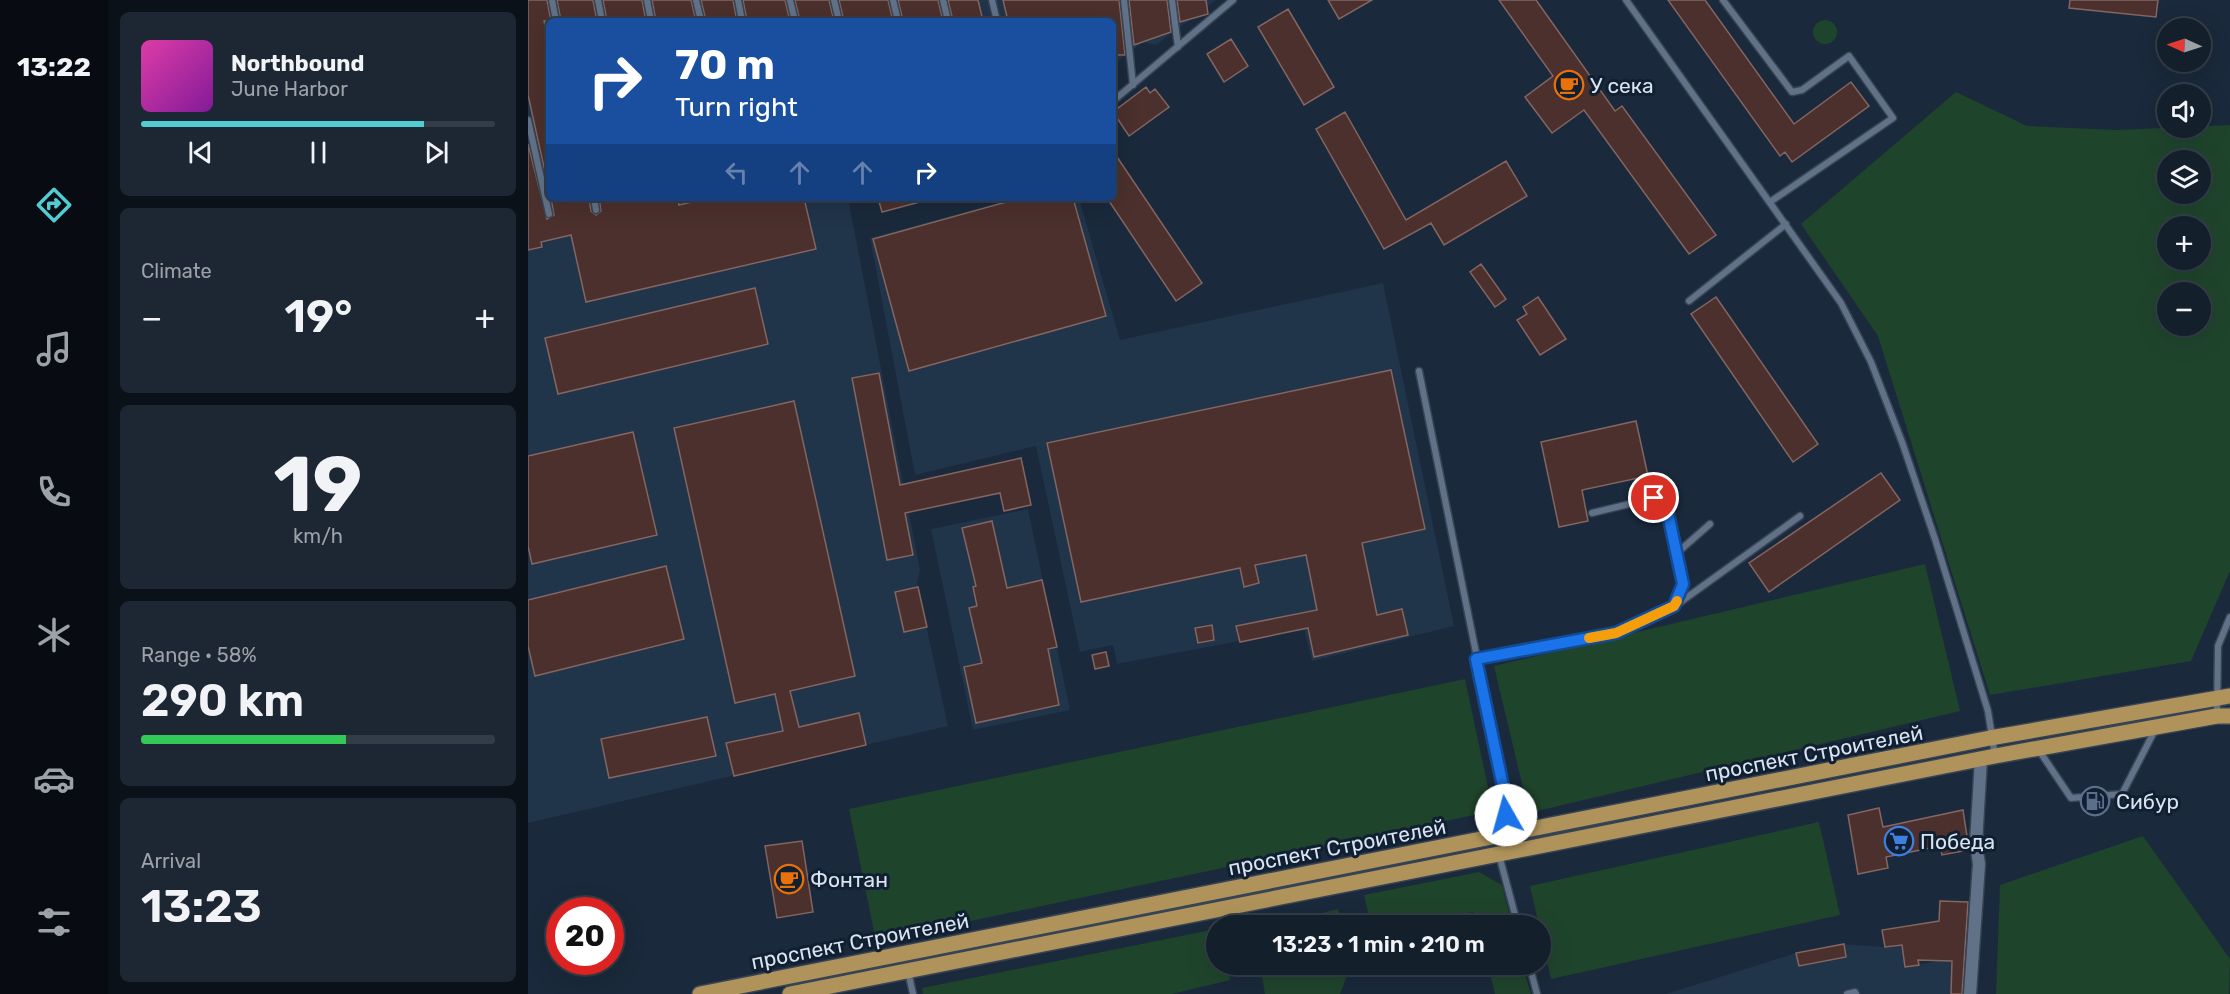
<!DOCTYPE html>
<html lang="en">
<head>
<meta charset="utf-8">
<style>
  :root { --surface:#141f2c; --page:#1d2734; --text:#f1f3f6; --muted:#9da2a9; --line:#333d48; --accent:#51ccd2 }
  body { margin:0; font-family:Rubik,sans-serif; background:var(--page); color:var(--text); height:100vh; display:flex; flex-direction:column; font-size:22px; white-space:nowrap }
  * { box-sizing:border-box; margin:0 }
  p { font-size:20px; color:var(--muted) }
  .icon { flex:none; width:33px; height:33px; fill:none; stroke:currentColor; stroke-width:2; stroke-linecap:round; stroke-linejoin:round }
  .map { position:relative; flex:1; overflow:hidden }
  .sheet { display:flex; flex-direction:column; gap:12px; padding:12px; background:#0b1118; width:420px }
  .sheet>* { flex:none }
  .banner { position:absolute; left:18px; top:18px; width:570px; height:183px; border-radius:9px; box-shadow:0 6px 24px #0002,0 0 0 2px var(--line); background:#1a4fa0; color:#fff; overflow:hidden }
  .needle { width:39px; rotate:273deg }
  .fabs { position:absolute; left:1629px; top:18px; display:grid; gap:12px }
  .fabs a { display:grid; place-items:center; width:54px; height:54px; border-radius:50%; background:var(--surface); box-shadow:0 6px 24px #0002,0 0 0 2px var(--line); font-size:30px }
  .speed { position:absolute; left:18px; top:897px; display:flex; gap:12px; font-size:30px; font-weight:700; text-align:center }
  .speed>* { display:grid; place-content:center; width:78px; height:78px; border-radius:50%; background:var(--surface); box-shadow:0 6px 24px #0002,0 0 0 2px var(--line); line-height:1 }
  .speed .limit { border:9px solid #d22; background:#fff; color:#111 }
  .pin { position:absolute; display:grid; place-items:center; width:51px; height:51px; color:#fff; margin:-26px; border:3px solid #fff; border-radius:50%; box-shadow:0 2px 6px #0007 }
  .me { position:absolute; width:66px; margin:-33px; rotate:353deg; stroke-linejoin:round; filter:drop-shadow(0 0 4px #0008) }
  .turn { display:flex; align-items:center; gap:21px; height:126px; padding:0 30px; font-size:27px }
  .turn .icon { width:78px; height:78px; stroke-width:2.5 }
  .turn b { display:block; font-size:42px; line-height:51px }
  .lanes { display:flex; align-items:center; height:57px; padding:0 30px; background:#0003; justify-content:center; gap:30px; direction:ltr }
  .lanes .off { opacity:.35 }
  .big { font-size:45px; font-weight:600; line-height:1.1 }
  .sheet .card { flex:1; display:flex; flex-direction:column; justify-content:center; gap:9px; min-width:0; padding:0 21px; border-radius:9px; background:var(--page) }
  .sheet .dial { align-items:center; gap:0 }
  .dial b { font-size:78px; line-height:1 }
  .song { display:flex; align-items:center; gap:18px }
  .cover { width:72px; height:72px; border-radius:9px; background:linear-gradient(135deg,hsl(320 70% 55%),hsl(290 70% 35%)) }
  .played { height:6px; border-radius:3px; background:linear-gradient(90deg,var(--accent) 80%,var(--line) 80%) }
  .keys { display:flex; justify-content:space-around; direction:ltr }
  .heat { display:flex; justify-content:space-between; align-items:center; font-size:33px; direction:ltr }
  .charge { height:9px; border-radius:4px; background:linear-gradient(90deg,#34c759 58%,var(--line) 0) }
  .trip { position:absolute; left:678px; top:915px; width:345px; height:60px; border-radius:30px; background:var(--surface); box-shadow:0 6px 24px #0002,0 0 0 2px var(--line); font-weight:600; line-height:60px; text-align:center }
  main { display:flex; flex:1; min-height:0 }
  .menu { display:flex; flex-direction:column; width:108px; justify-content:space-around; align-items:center; background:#080c12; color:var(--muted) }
  .menu .icon { width:42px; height:42px }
  .menu .selected { color:var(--accent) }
  .menu b { font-size:27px; color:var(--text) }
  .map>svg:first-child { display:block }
</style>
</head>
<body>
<main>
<nav class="menu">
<b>13:22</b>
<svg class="icon selected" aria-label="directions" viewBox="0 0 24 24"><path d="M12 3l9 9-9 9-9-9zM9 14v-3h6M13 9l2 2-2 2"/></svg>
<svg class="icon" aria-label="music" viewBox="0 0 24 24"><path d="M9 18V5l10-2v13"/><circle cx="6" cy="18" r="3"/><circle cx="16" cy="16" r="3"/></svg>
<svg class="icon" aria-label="phone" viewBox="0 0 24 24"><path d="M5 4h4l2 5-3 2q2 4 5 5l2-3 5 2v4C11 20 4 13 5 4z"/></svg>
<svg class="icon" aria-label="climate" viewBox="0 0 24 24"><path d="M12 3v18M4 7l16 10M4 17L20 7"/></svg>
<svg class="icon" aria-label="car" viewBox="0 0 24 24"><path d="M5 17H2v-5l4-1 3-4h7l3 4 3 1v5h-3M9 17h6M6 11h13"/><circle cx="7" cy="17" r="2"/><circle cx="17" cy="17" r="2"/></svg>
<svg class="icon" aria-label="filters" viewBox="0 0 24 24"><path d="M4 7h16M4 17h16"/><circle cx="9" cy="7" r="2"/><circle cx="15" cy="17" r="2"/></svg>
</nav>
<section class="sheet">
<div class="card">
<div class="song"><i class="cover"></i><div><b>Northbound</b><p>June Harbor</p></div></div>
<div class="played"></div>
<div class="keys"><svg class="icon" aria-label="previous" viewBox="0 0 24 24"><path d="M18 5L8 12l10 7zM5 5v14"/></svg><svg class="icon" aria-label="pause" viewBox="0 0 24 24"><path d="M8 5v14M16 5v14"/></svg><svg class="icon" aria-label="next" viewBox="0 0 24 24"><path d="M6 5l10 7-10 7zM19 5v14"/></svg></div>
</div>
<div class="card"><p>Climate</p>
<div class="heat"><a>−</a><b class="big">19°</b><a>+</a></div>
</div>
<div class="card dial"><b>19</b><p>km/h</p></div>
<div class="card"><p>Range · 58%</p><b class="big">290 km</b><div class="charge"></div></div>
<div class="card"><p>Arrival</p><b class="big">13:23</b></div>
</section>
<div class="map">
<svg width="1702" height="994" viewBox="0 0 1702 994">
  <rect width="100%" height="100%" fill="#1a293b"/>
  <path fill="#20344a" d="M0,0h688l-60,45 -13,-3 -30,23v-44h-564v177h299l72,372 -3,13 31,143 -420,97z
    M488,198h63l41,142 263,-57 71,343 -142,35 -8,-32 -187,35 -4,-19 -33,7 -44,-206 -121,29 -45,-237z
    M500,509l42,201 -97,20 -42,-201z
    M1316,944l41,3 17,-2 4,22 31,-6h15l-1,33h-285l130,-41z"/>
  <path fill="#1f442c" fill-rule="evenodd" d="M1285 32a12 12 0 1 1 24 0a12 12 0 1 1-24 0Z
    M1428,92l71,34 90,4 113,-5v446l-39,90 -201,34 -112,-359 -77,-112zM1640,160h32v34h-32zM1640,226h32v34h-32zM1640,292h32v34h-32z
    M1397,564l35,147 -431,102 -35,-147z
    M937,679l28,132 -617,130 -27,-132z
    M1291,822l21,93 -289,64 -21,-93z
    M1615,836l87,123 -1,35h-233l4,-109z
    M951,872l23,13 10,40h-35l-4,-13 -62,13h-40l-7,-30z
    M810,909l5,16h-65z
    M688,929v35l12,1 2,15 -58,14h-249l-1,-6z
    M732,965v-1l91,1 -11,29h-75z
    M960,965h34l9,29h-36z"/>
  <path fill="#4b302d" stroke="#836561" stroke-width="1.5" d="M0,0h19l4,21h-7l5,22v147l-21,-95z
    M29,0h36l4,21h-36z
    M75,0h39l4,21h-39z
    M124,0h39l5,21h-40z
    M173,0h32l4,21h-31z
    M215,0h42l5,21h-43z
    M267,0h34l5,21h-34z
    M311,0h49l5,21h-49z
    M370,0h40l5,21h-40z
    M420,0h30l5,21h-30z
    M475,0h116l6,55h-12v-34h-105z
    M601,0h38l4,32 -37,13z
    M649,0h29l2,14 -28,8z
    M800,0h44l-33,19z
    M971,0h37l79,111 7,-5 94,129 -27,19 -105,-144 -32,23 -27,-36 28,-21z
    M1140,0h37l89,124 57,-42 18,24 -77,56 -7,-10 -5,4z
    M1542,0h88l-2,17 -87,-9z
    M760,9l46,78 -30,18 -46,-78z
    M703,39l17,27 -24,16 -17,-28z
    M618,87l4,6 5,-4 14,18 -40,29 -16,-24z
    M817,112l61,108 100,-59 21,35 -83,49 -13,-22 -47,26 -68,-120z
    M0,144l19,75 7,-4 -3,-17h38l2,13 5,4 5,-4 -2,-13h79l1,7 30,-7h95l12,51 -230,53 -15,-67 -30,7 1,5 -14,3z
    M585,151l89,132 -26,18 -69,-103h6z
    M350,198h41l1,4 -38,10z
    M493,198h52l33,118 -197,55 -36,-132z
    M953,264l25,35 -11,8 -25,-35z
    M227,288l13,56 -210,50 -13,-56z
    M1010,297l28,42 -26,16 -23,-35 10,-6 -4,-7z
    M1188,297l102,147 -25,18 -102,-148z
    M863,370l34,159 -63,14 15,72 25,-6 6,26 -94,22 -6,-29 -68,14 -4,-16 81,-16 -11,-55 -51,10 4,18 -15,4 -4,-19 -159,34 -34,-159z
    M351,373l21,112 121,-27 10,47 -27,6 -4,-18 -95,20 8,42 -26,5 -35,-182z
    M266,401l61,275 -65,15 9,36 60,-14 7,32 -132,31 -8,-33 57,-12 -8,-37 -40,9 -61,-275z
    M1108,421l12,55 -66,14 6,31 -29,6 -18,-85z
    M105,432l24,103 -125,29 -4,-18v-90z
    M1353,473l19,27 -131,92 -20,-29z
    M464,521l15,67 35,-8 15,67 -9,2 11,56 -83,18 -12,-56 18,-4 -13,-55 8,-2 -4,-19 3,-1 -14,-58z
    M138,566l18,73 -149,37 -7,-30v-46z
    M390,587l9,40 -23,5 -9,-40z
    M684,625l2,15 -16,3 -3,-15z
    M578,652l3,14 -14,3 -3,-14z
    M179,717l9,39 -107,22 -8,-39z
    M1351,808l4,19 80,-17 6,40 -27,5 -2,-9 -54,11 2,11 -30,6 -10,-59z
    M274,841l11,71 -36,6 -12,-72z
    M1412,901l28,1 -6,92h-11l1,-33 -34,-1 1,5 -14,2 -3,-22 -17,2 -3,-17 57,-9z
    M1316,944l2,13 -47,9 -3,-13z"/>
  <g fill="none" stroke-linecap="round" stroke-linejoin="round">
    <g stroke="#374454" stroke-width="9">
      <path id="lane" d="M24,0l4,21
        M70,0l4,21
        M119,0l4,21
        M168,0l5,21
        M210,0l4,21
        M262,0l5,21
        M306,0l5,21
        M365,0l5,21
        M415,0l5,21
        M464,0l5,21
        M596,0l9,85
        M644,0l6,47
        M1098,0l215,303 30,59 31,80 33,97 53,172 7,45
        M1195,0l69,92 10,-2 47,-34 44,62 -123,84
        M585,101l120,-101
        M0,120l21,94
        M66,198l2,12
        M1161,301l97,-77
        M891,371l86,425 2,38
        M1149,553l33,-29
        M1147,606l125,-90
        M947,659l141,-26 58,-27 9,-22 -16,-75 -13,-11 -62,15
        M1689,715l1,-69 12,-29
        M1510,749l33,49 51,-4 33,-64
        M971,855l19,71
        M1001,964l8,30
        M380,971l5,23
        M1319,994l8,-2 1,2"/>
    </g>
    <g stroke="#374454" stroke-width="15">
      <path id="street" d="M1442,994l9,-130 -3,-21 5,-84"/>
    </g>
    <g stroke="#374454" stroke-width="18">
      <path id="primary" d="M172,994l1290,-256 240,-42
        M262,994l1205,-238 222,-40h13"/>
    </g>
    <use href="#lane" stroke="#617288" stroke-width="6"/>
    <use href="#street" stroke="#617288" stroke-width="12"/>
    <use href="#primary" stroke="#af935b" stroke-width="15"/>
  </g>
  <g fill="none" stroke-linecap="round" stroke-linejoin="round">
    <g stroke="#114b97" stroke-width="15">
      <path id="route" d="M978,815l-1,-19 -29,-137 140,-26 58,-27 9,-22 -16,-75 -13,-11"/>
    </g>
    <use href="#route" stroke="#1a73e8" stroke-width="10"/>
    <path stroke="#f59e0b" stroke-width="10" d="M1061,638l27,-5 58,-27 3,-5"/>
  </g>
  <defs>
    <g id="cafe-ring" transform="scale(1.5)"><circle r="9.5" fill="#101f31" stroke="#e8710a" stroke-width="1.5"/><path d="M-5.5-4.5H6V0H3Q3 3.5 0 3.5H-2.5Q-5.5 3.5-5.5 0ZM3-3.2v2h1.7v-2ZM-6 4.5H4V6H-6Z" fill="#e8710a"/></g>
    <g id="fuel-ring" transform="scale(1.5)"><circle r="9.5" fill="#101f31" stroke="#5c6f8a" stroke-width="1.5"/><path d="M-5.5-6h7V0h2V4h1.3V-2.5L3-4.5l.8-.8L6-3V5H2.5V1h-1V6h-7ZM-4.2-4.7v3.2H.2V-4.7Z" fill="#5c6f8a"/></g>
    <g id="supermarket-ring" transform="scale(1.5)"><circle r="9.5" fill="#101f31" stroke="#3f7fe0" stroke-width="1.5"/><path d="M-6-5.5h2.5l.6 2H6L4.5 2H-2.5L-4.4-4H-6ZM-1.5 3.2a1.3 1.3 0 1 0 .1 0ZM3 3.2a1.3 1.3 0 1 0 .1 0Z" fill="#3f7fe0"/></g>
  </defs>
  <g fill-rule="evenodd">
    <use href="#cafe-ring" x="1041" y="85"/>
    <use href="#fuel-ring" x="1567" y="801"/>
    <use href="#supermarket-ring" x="1371" y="841"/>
    <use href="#cafe-ring" x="261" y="879"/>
  </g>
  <g text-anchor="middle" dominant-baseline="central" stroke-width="6" stroke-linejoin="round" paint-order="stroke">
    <g font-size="21" fill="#dae4f1" stroke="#101f31" text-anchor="start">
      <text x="1062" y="85">У сека</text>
      <text x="1588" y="801">Сибур</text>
      <text x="1392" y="841">Победа</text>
      <text x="282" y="879">Фонтан</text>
    </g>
    <g font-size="21" fill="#dae4f1" stroke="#101f31">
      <text transform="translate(1286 753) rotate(-11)">проспект Строителей</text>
      <text transform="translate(809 847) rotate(-11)">проспект Строителей</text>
      <text transform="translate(332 941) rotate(-11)">проспект Строителей</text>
    </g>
  </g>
</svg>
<div class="fabs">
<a><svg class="needle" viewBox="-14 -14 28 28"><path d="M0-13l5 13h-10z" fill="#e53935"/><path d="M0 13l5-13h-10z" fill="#9da2a9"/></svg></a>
<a><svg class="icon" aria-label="sound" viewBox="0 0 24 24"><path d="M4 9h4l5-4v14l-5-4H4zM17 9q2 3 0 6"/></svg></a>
<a><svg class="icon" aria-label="layers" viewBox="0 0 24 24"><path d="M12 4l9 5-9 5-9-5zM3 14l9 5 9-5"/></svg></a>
<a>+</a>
<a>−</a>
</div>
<div class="speed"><div class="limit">20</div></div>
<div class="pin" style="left:1126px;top:498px;background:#d93025"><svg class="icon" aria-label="arrive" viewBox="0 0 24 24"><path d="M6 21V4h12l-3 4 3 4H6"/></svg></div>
<svg class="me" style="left:978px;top:815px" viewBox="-20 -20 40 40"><circle r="19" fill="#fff"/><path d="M0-13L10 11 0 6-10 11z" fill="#1a73e8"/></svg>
<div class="trip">13:23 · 1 min · 210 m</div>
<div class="banner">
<div class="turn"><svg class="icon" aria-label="right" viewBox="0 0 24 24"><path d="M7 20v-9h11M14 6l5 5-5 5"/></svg><div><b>70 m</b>Turn right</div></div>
<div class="lanes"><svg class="icon off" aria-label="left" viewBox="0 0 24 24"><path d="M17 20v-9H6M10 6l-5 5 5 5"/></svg><svg class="icon off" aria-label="ahead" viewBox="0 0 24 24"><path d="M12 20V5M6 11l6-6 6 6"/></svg><svg class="icon off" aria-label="ahead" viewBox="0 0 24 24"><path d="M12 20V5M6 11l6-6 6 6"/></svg><svg class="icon" aria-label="right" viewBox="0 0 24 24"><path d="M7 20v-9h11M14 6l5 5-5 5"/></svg></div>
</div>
</div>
</main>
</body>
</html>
